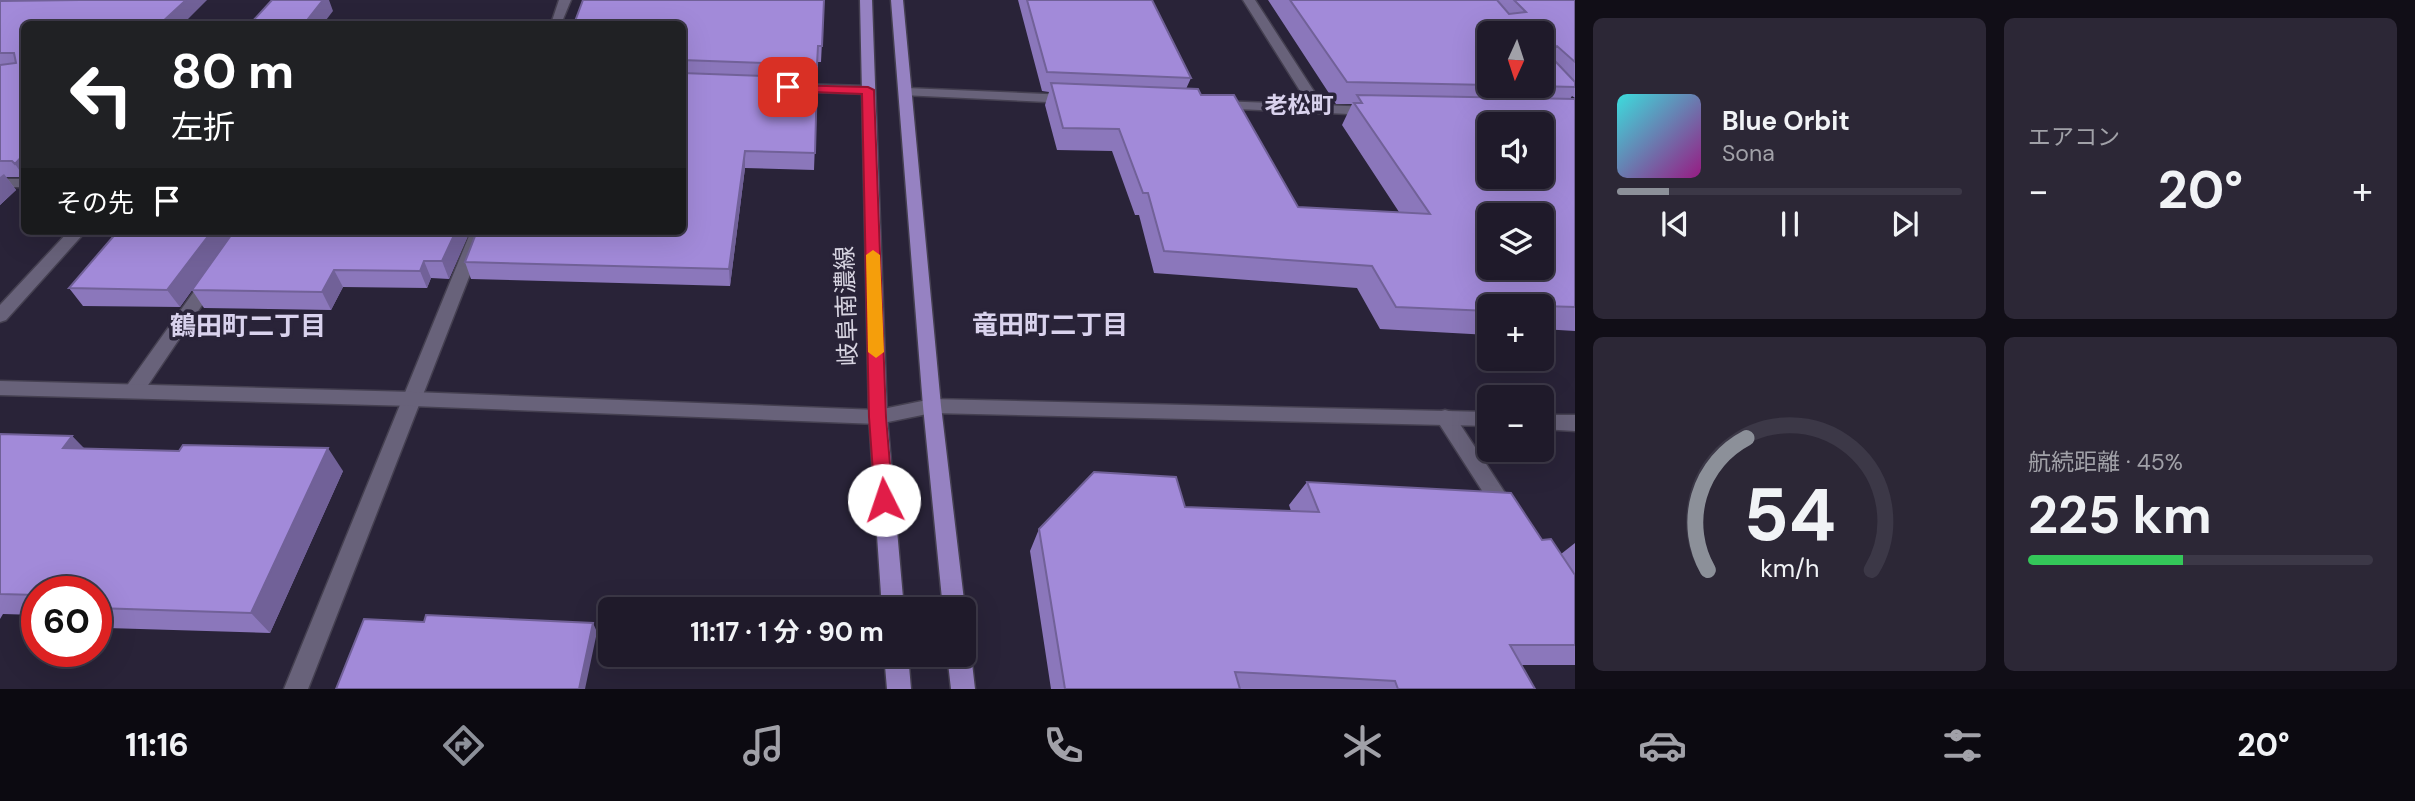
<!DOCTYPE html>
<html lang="ja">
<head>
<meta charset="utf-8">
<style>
  :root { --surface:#1f1a2a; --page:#2c2736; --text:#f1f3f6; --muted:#a1a1a8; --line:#3c3847; --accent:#8c9099 }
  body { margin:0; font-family:"DM Sans","Noto Sans JP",sans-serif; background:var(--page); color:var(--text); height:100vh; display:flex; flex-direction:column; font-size:26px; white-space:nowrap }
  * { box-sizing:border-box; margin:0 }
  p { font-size:23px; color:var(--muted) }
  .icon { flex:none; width:38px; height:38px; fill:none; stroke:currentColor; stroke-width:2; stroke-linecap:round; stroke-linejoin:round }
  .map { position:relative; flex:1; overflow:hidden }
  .side { display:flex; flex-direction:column; gap:18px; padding:18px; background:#110e17; width:840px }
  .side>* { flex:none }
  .banner { position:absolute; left:21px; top:21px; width:665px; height:214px; border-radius:10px; box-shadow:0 7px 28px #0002,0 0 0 2px var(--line); background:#202124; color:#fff; overflow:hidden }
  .needle { width:46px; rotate:183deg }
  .buttons { position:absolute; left:1477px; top:21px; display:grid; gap:14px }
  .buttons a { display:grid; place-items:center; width:77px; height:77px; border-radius:10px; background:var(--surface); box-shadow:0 7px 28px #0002,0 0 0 2px var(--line); font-size:35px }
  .speed { position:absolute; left:21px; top:576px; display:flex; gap:14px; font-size:35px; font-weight:700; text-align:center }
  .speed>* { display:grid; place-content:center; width:91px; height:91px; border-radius:50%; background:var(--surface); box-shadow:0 7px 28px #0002,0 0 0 2px var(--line); line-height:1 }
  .speed .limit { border:10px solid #d22; background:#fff; color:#111 }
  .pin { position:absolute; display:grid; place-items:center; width:60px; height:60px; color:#fff; margin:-30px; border-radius:14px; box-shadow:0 4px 10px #0006 }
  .me { position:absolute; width:77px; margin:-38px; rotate:356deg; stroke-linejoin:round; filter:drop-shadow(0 0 5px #0008) }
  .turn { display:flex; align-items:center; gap:24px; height:147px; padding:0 35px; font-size:32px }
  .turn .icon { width:91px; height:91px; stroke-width:2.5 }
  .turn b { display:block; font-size:49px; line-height:60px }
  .then { display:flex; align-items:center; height:66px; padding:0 35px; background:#0003; gap:14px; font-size:26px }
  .big { font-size:52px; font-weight:700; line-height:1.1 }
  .side .widget { flex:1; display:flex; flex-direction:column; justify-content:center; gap:10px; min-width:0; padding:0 24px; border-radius:10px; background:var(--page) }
  .side .dial { align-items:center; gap:0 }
  .dial svg { height:182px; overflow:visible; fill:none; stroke:var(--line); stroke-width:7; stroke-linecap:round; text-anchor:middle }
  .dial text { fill:var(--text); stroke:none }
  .song { display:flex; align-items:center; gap:21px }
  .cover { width:84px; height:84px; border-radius:10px; background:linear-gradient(135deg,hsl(180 70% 55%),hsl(310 70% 35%)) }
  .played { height:7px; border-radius:4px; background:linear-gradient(90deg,var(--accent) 15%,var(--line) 15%) }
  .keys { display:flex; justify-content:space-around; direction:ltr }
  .heat { display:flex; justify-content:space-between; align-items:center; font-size:38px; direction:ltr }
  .charge { height:10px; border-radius:5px; background:linear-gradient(90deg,#34c759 45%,var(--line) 0) }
  .side .tiles { flex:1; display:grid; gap:18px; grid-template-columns:repeat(2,1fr) }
  .trip { position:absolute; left:598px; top:597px; width:378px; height:70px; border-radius:10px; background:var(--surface); box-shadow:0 7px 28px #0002,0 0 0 2px var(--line); font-weight:700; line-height:70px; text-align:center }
  .menu { display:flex; height:112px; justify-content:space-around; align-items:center; background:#0c0a11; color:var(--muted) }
  .menu .icon { width:49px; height:49px }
  .menu .current { color:var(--accent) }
  .menu b { font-size:32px; color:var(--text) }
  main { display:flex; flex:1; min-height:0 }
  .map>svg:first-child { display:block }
</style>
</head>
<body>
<main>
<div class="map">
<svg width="1575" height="689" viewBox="0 0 1575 689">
  <rect width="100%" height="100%" fill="#292338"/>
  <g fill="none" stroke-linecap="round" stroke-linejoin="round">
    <g stroke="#454051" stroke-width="3">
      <path id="service" d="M1243,0h12l71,110 -2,3h-10z
        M0,179h24v8h-24z
        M69,231h17l-80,89 -6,2v-17z
        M211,274l8,6 -79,117h-14l-2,-5 2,-5 79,-111z"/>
    </g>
    <g stroke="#454051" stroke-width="3">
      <path id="minor" d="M559,0h12l-10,24h-10z
        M794,84l74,2 6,4 -6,4 -78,-3v-6z
        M907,88l161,7 6,4 -6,4 -166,-8v-6z
        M1218,101l154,6 7,4 -7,4 -159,-7v-6z
        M471,231h16l-179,458h-24z
        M1445,410l7,2 61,93 3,6 -3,6 -7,3 -7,-3 -61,-95 -2,-5 2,-5z"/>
    </g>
    <g stroke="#454051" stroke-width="3">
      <path id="tertiary" d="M0,381l413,11 465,18 54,-11 557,13v14l-557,-13 -54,11 -465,-18 -413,-11z
        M1542,415h33v16l-33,-2z"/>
    </g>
    <g stroke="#454051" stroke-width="3">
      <path id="primary" d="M860,0h12l15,417 17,192h-22l-13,-192z
        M891,0h12l38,406 24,203 -1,2 -21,-2 -20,-203z
        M964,645l7,9 4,35h-24l-4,-35h17z
        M884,654h24l3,35h-24z"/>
    </g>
    <use href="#service" fill="#68627a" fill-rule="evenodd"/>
    <use href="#minor" fill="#68627a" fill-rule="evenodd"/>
    <use href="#tertiary" fill="#68627a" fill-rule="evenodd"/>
    <use href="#primary" fill="#9682c2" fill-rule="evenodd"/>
  </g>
  <path fill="#8b77bb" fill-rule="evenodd" d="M207,0l-183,24v153h-18l10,13 -16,15v-204z
    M824,0l-3,62h-3l-4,108 -69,-2 -15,118 -259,-7 -6,-17 217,-31v-207z
    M1018,0h134l39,78 -5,11 15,6 97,112 101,5 -57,-87 10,-21h-16l-68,-104h307v98l-3,-2 -2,3h5v232l-33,-2v-23h-53v29l-109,-6 -23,-41 -203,-15 -15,-58h-4l-23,-64 -55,-1 -12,-45 4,-13 -7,-1zM1489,33l53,53h-53z
    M101,231h369l-21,48 -18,-1 -4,10 -84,-1 -12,23 -127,-2 -12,-18 7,-10 -19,27 -97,-1 -14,-18 48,-56z
    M0,434l72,2 12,13 259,22 -73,162 -163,-5 -11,-8v-28h-59v23l-34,-1 -3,5z
    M1307,482l235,58 19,14 14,-11v122h-54l14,24h-484l-21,-138 9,-22 146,-22 106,4 -2,-6z"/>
  <path fill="#716198" d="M186,0h21l-24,24h-23z
    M323,0h6l4,11 -10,13h-19z
    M745,151v17l-15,118 -1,-17z
    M24,154v23l-9,-13z
    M4,174l12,16 -16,15v-28z
    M212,231h23l-55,76 -13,-17z
    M456,231h14l-21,48 -7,-18z
    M424,261l7,17 -4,10 -7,-17z
    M334,270l9,17 -12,23 -9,-18z
    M72,436l23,23 -32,-11z
    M328,448l15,23 -73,162 -19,-20z
    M593,623l4,9 -12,57h-6z"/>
  <path fill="#a28ad9" stroke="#716198" stroke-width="2" fill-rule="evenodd" d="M80,0h106l-26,24h-136v130l-9,10 -3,-3h-12v-96l16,-2 -2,-10h-14v-52z
    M272,0h51l-19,24h-54z
    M583,0h241l-2,46h-4l-1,19 -135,-5v-36h-108z
    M1027,0h125l39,78 -144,-6z
    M1290,0h207l12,14 17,-2 -12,-12h61v62l-18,-16 -3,3 1,12 20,21v5l-41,-1h8v-53h-53v52l-142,-3z
    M682,73l135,5 -2,75 -70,-2 -16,118 -264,-7 12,-31h205z
    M1051,83l147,6 3,6h33l64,112 132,7 -76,-111h8l-5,-8 218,4v208l-31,-1 7,8h-9v-8h-53v5l-93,-4 -24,-41 -208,-15 -16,-58h-5l-24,-64 -56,-1zM1489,124h53v53h-53zM1489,215h53v53h-53z
    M118,231h94l-45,59 -98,-2z
    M234,231h222l-14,30h-18l-4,10 -86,-1 -12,22 -130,-2z
    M0,434l72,2 -9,12 116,3 4,-6 145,3 -77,165 -155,-5v-16h-59v3l-37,-1z
    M1094,472l82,5 9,30 134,5 -12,-30 204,11 31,47 9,-1 24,36v70h-65l25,44h-137l-3,-8 -160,-9 5,17h-175l-26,-160z
    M426,615l167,8 -14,66h-243l28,-70 60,3z"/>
  <path fill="#e11d48" stroke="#92132f" stroke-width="2" d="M784,85l84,2 6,3 12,327 7,83 -2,5h-13l-3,-5 -6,-83 -7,-323 -74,-3 -4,-1z"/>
  <path fill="#f59e0b" d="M873,250l7,5 4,97 -8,6 -8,-6 -2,-97z"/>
  <g text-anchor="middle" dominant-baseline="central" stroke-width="7" stroke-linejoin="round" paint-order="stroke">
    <g font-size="23" font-weight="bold" fill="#d9d2ed" stroke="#292338">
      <text x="1299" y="105">老松町</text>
    </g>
    <g font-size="24" fill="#d7d4e1" stroke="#292338">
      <text transform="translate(846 306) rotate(-92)">岐阜南濃線</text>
    </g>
    <g font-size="26" font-weight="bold" fill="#d9d2ed" stroke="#292338">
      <text x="1050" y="325">竜田町二丁目</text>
      <text x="248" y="326">鶴田町二丁目</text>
    </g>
  </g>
</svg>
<div class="buttons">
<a><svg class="needle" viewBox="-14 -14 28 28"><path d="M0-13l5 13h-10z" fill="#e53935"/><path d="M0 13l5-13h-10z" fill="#a1a1a8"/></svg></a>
<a><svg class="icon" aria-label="sound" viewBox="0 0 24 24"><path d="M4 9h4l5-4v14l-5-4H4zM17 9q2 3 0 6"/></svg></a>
<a><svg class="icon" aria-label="layers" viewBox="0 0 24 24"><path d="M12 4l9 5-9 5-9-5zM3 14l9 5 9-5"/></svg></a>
<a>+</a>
<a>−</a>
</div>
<div class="speed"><div class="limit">60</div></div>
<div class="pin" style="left:788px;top:87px;background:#d93025"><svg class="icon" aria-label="arrive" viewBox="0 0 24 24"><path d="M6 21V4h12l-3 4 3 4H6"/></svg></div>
<svg class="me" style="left:884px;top:500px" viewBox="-20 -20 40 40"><circle r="19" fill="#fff"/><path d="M0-13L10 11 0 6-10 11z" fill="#e11d48"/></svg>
<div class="trip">11:17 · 1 分 · 90 m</div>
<div class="banner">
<div class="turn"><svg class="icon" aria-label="left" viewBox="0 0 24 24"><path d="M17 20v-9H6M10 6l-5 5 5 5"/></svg><div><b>80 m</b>左折</div></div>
<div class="then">その先<svg class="icon" aria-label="arrive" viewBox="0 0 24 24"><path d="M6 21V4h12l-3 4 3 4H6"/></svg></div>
</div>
</div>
<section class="side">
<div class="tiles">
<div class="widget">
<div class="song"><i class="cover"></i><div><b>Blue Orbit</b><p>Sona</p></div></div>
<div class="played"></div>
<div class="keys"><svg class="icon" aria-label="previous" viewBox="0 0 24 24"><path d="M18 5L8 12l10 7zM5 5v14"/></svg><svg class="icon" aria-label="pause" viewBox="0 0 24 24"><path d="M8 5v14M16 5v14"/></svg><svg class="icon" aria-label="next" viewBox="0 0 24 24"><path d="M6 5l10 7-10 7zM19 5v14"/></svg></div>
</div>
<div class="widget"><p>エアコン</p>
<div class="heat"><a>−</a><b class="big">20°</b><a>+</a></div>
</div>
<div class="widget dial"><svg viewBox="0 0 100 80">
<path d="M14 69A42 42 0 1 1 86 69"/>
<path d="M14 69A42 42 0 0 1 31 11" stroke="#8c9099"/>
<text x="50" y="56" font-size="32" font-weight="700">54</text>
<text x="50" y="72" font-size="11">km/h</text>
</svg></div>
<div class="widget"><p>航続距離 · 45%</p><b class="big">225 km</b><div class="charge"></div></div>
</div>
</section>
</main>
<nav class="menu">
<b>11:16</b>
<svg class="icon current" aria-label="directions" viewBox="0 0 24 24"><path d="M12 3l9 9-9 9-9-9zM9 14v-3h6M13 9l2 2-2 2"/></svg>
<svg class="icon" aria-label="music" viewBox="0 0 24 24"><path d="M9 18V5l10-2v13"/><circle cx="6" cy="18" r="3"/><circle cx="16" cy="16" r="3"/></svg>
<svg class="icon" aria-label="phone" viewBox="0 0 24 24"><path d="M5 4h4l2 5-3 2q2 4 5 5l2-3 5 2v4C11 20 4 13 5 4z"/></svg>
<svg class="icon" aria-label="climate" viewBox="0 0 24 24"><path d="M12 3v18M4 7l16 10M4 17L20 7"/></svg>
<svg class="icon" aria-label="car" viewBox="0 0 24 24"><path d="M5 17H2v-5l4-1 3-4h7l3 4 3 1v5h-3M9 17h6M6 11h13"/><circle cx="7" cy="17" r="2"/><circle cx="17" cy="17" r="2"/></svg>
<svg class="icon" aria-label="filters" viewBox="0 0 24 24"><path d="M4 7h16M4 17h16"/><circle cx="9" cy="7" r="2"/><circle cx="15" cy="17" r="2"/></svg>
<b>20°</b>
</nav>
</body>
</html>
